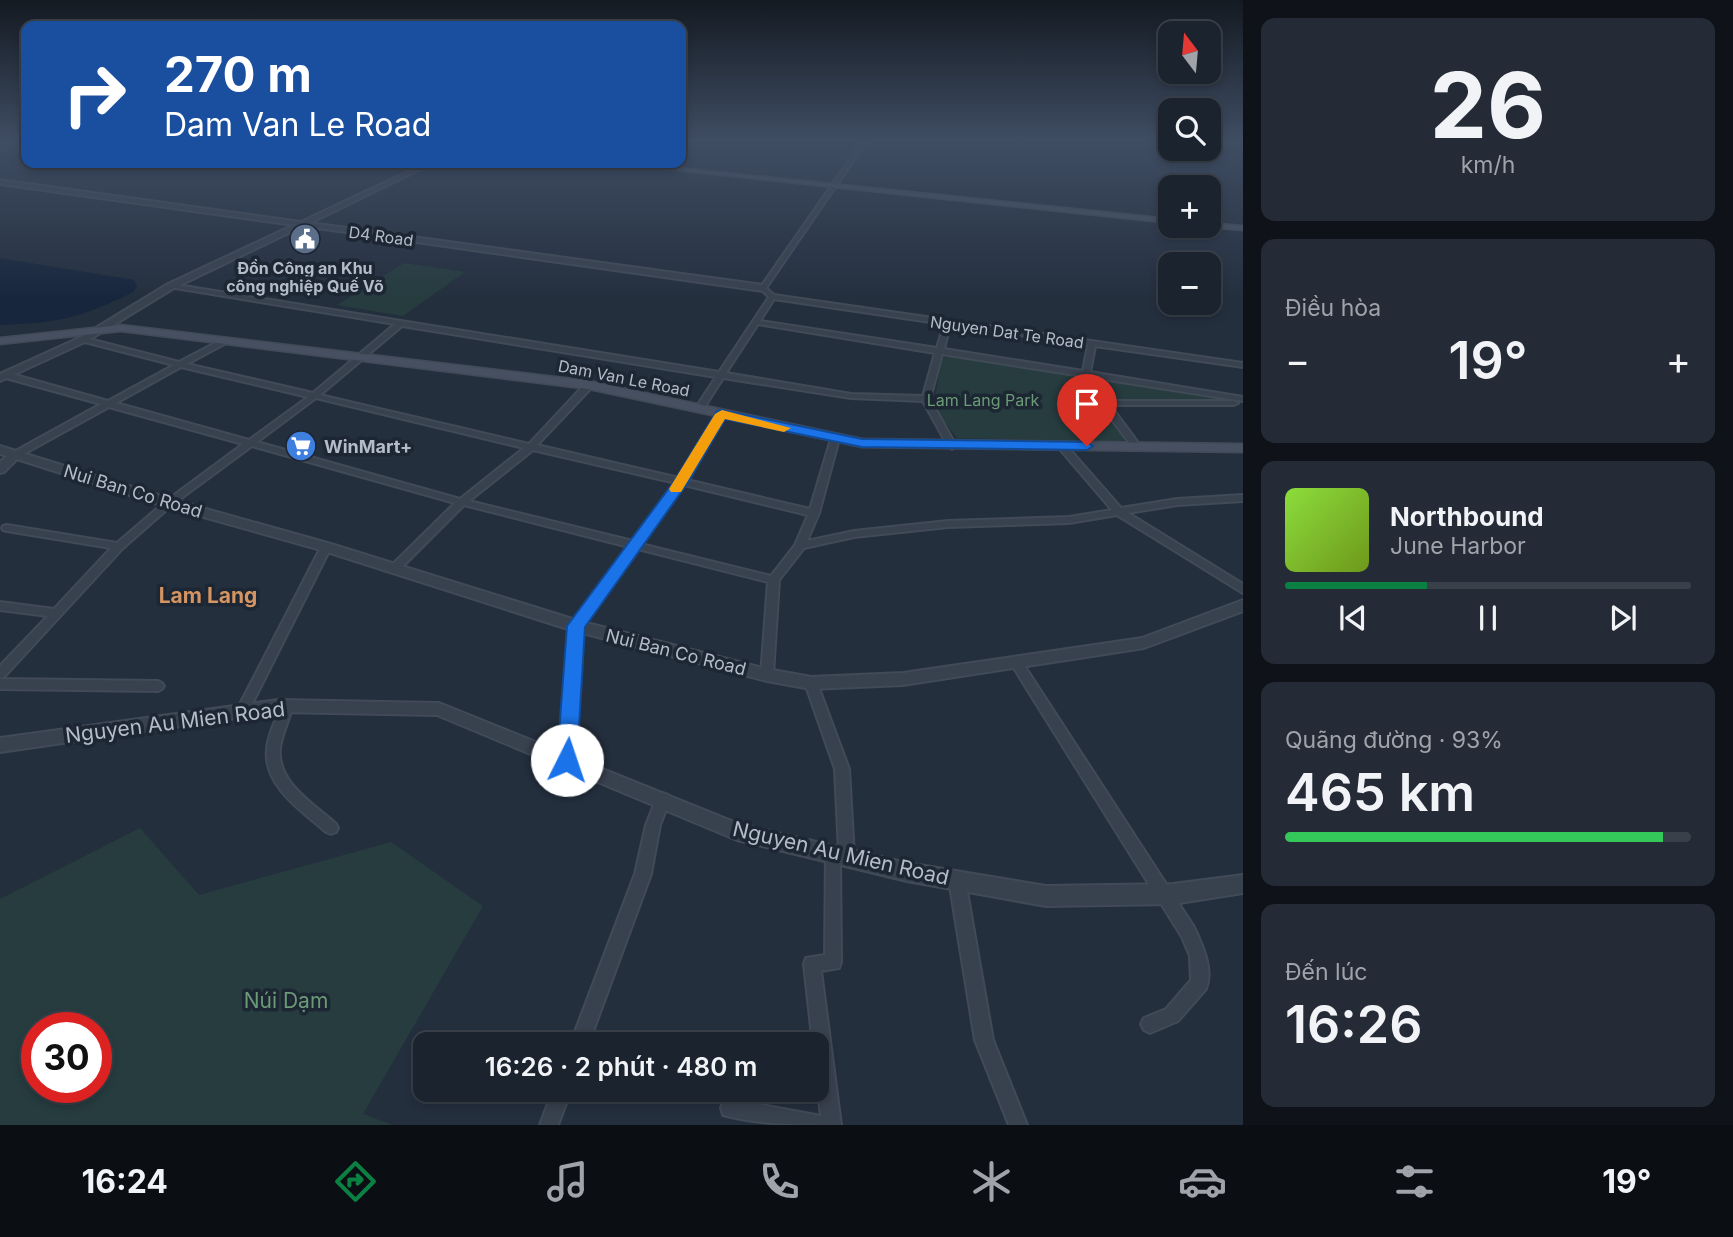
<!DOCTYPE html>
<html lang="vi">
<head>
<meta charset="utf-8">
<style>
  :root { --surface:#1b232e; --page:#242b36; --text:#f1f3f6; --muted:#a0a4aa; --line:#39404a; --accent:#0b8043 }
  body { margin:0; font-family:Inter,sans-serif; background:var(--page); color:var(--text); height:100vh; display:flex; flex-direction:column; font-size:26px; white-space:nowrap }
  * { box-sizing:border-box; margin:0 }
  p { font-size:23px; color:var(--muted) }
  .icon { flex:none; width:38px; height:38px; fill:none; stroke:currentColor; stroke-width:2; stroke-linecap:round; stroke-linejoin:round }
  .map { position:relative; flex:1; overflow:hidden }
  .side { display:flex; flex-direction:column; gap:18px; padding:18px; background:#0f1319; width:490px }
  .side>* { flex:none }
  .top-card { position:absolute; left:21px; top:21px; width:665px; height:147px; border-radius:14px; box-shadow:0 4px 10px #0003,0 0 0 2px var(--line); background:#1a4fa0; color:#fff; overflow:hidden }
  .needle { width:46px; rotate:344deg }
  .tools { position:absolute; left:1158px; top:21px; display:grid; gap:14px }
  .tools a { display:grid; place-items:center; width:63px; height:63px; border-radius:14px; background:var(--surface); box-shadow:0 4px 10px #0003,0 0 0 2px var(--line); font-size:35px }
  .speed { position:absolute; left:21px; top:1012px; display:flex; gap:14px; font-size:35px; font-weight:700; text-align:center }
  .speed>* { display:grid; place-content:center; width:91px; height:91px; border-radius:50%; background:var(--surface); box-shadow:0 4px 10px #0003,0 0 0 2px var(--line); line-height:1 }
  .speed .limit { border:10px solid #d22; background:#fff; color:#111 }
  .pin { position:absolute; display:grid; place-items:center; width:60px; height:60px; color:#fff; margin:-72px -30px; border-radius:50% 50% 50% 0; rotate:-45deg; box-shadow:0 0 7px #0007 }
  .pin .icon { rotate:45deg }
  .me { position:absolute; width:77px; margin:-38px; rotate:4deg; stroke-linejoin:round; filter:drop-shadow(0 0 5px #0008) }
  .turn { display:flex; align-items:center; gap:24px; height:147px; padding:0 28px; font-size:32px }
  .turn .icon { width:91px; height:91px; stroke-width:2.5 }
  .turn b { display:block; font-size:49px; line-height:60px }
  .big { font-size:52px; font-weight:600; line-height:1.1 }
  .side .widget { flex:1; display:flex; flex-direction:column; justify-content:center; gap:10px; min-width:0; padding:0 24px; border-radius:14px; background:var(--page) }
  .side .dial { align-items:center; gap:0 }
  .dial b { font-size:91px; line-height:1 }
  .song { display:flex; align-items:center; gap:21px }
  .cover { width:84px; height:84px; border-radius:10px; background:linear-gradient(135deg,hsl(90 70% 55%),hsl(80 70% 35%)) }
  .played { height:7px; border-radius:4px; background:linear-gradient(90deg,var(--accent) 35%,var(--line) 35%) }
  .keys { display:flex; justify-content:space-around; direction:ltr }
  .heat { display:flex; justify-content:space-between; align-items:center; font-size:38px; direction:ltr }
  .charge { height:10px; border-radius:5px; background:linear-gradient(90deg,#34c759 93%,var(--line) 0) }
  .trip { position:absolute; left:413px; top:1032px; width:416px; height:70px; border-radius:14px; background:var(--surface); box-shadow:0 4px 10px #0003,0 0 0 2px var(--line); font-weight:600; line-height:70px; text-align:center }
  .tabs { display:flex; height:112px; justify-content:space-around; align-items:center; background:#0b0e12; color:var(--muted) }
  .tabs .icon { width:49px; height:49px }
  .tabs .selected { color:var(--accent) }
  .tabs b { font-size:32px; color:var(--text) }
  main { display:flex; flex:1; min-height:0 }
  .map>svg:first-child { display:block }
</style>
</head>
<body>
<main>
<div class="map">
<svg width="1243" height="1125" viewBox="0 0 1243 1125">
  <rect width="100%" height="100%" fill="#242f3e"/>
  <path fill="#263c3f" fill-rule="evenodd" d="M404,263l61,9 -62,44 -66,-11z
    M951,355l127,21 47,59v4l-6,3 -162,-4 -23,-31 7,-48z
    M1099,380l115,16 5,4h-107l-11,-5 -7,-11z
    M140,828l59,67 192,-53 92,64 -120,208 30,11h-393v-226zM37,1027h59v60h-59z"/>
  <path fill="#17263c" d="M0,258l134,22 3,7 -4,5c-52,26 -75,31 -133,33z"/>
  <g fill="none" stroke-linecap="round" stroke-linejoin="round">
    <g stroke="#414a57" stroke-width="4">
      <path id="minor" d="M862,142h4l-100,146 8,7 469,68v4l-148,-21 -5,26 153,25v4l-154,-24 17,24h128l4,2 -4,2h-124l31,42 -4,3 -3,-1 -52,-69v-4l-140,-22 -12,45 26,47 -4,3 -4,-3 -25,-45 -72,-3 -128,-20 -21,33h-3l-4,-2 21,-32 -314,-51 -82,69 209,49 57,-61h6v4l-55,58 142,33 38,-64 4,-2 4,2 -38,66 123,29 21,-70 1,-2h6l1,2 -20,74 -12,28 47,-10 94,-10 121,-4 43,-7 -53,-62v-4h6l56,64 56,-9 66,-4v6l-66,4 -49,8 115,71v9l-126,-78 -48,8 -121,4 -94,10 -50,11 -25,32 -6,95 -2,3h-8l-2,-3 7,-93 -130,-33 -56,77 -8,133 -2,4 -5,1 -5,-1 -2,-4 10,-133 59,-79 -165,-42 -65,65h-8l-1,-2 1,-2 64,-63 -203,-57 -80,59 -49,43 -119,129 -4,1v-12l48,-50 -48,-6v-8l54,7 57,-61 -104,-17 -4,-1 -1,-2 1,-2 4,-1 110,18 49,-42 77,-57 -134,-37 -91,50h-6v-4l89,-49 -99,-27v-4h6l100,28 66,-36 -93,-24v-4l98,25 44,-23h3v4l-39,21 126,29 82,-69 -226,-37 -1,-1 3,-2 548,88 50,-75 -9,-9zM774,299l170,25 -7,24 -177,-27zM758,324l177,29 -12,43 -72,-2 -125,-21zM950,325l138,20 -5,26 -139,-22zM181,367l127,30 -59,43 -133,-37zM316,398l208,50 -64,51 -203,-57zM533,450l143,33 -43,58 -164,-40zM684,485l124,30 -13,30 -24,31 -130,-32z
        M326,544l5,3 -82,163 -2,3 -4,2 -4,-2 -2,-3 84,-163z
        M1016,658l4,1 174,268c8,18 20,42 12,62l-28,32 -28,12 -6,-3 -3,-6 3,-6 22,-9 25,-29 -1,-24 -8,-19 -170,-272 -2,-3 2,-3z
        M811,678l4,2 2,3 32,86 5,88 -2,5 -5,2 -5,-2 -2,-3 1,103 -2,6 -18,3 20,154c-38,0 -81,0 -118,-10l-2,-7 2,-7 7,-2 91,17 -4,-36v-35h-4l-9,-81 2,-6 19,-3 1,-101 2,-5 5,-2 6,5 -4,-83 -30,-86 2,-3z
        M0,679l158,2 4,2 2,3 -2,3 -4,2 -158,-2z
        M287,701l4,2 2,3c-4,14 -11,27 -13,42 -4,34 34,56 56,76l2,4 -2,4 -5,2 -5,-2c-24,-21 -63,-46 -59,-83 1,-15 9,-29 14,-43l2,-3z
        M663,793l5,2 2,4 -10,26 -9,49 -63,171h-18l65,-171 11,-49 12,-30z
        M957,873l5,2 3,5 28,160 34,85h-18l-34,-85 -26,-160 3,-5z
        M553,1090h18l-13,35h-18z"/>
    </g>
    <g stroke="#414a57" stroke-width="4">
      <path id="tertiary" d="M18,142l8,1 -26,7v-4z
        M1224,142h19v2z
        M426,163h7l-123,60 453,62 4,3 -4,3 -460,-65 -129,62 -87,53 -87,40v-7l81,-37 87,-53 126,-59 -294,-41v-4l301,42z
        M0,446l174,54 157,44 248,77 188,48 44,8 92,-4 239,-35 101,-38v11l-99,37 -241,37 -92,4 -44,-8 -196,-51 -250,-80 -157,-44 -147,-47 -13,13 -4,1v-11l7,-6 -7,-2z
        M278,700l161,3 300,121 168,39 139,23 127,-2 70,-9v18l-70,11 -127,2 -139,-25 -170,-41 -300,-125 -159,-3 -278,40v-14z"/>
    </g>
    <g stroke="#414a57" stroke-width="3">
      <path id="secondary" d="M609,163h20l542,56v4z
        M1209,223l34,3v4l-37,-3z
        M121,325l468,56 273,58 381,5v8l-381,-5 -273,-58 -468,-58 -121,13v-6z"/>
    </g>
    <use href="#minor" fill="#38414e" fill-rule="evenodd"/>
    <use href="#tertiary" fill="#38414e" fill-rule="evenodd"/>
    <use href="#secondary" fill="#465061" fill-rule="evenodd"/>
  </g>
  <linearGradient id="sky" x2="0" y2="1"><stop stop-color="#141a22"/><stop offset="0.47" stop-color="#3f4d63"/><stop offset="1" stop-color="#3f4d63" stop-opacity="0"/></linearGradient>
  <rect width="1243" height="299" fill="url(#sky)"/>
  <path fill="#1a73e8" stroke="#114b97" stroke-width="2" d="M722,410l140,29 225,3 6,4 -6,4 -225,-3 -137,-28 -36,62 -104,146 -8,133 -3,5h-14l-3,-5 10,-134 108,-146 42,-69z"/>
  <path fill="#f59e0b" d="M722,410l69,18 -7,4 -59,-13 -44,73h-10l-2,-3 46,-75z"/>
  <defs>
    <g id="civic-disc" transform="scale(1.575)"><circle r="9.5" fill="#5c6f8a" stroke="#1d2633"/><path d="M-.6-6.5H3V-4.5H.6V-3L4-1V1h2V6H-6V1h2V-1L-.6-3ZM-1.2 2.5V6h2.4V2.5Z" fill="#fff"/></g>
    <g id="supermarket-disc" transform="scale(1.575)"><circle r="9.5" fill="#3f7fe0" stroke="#1d2633"/><path d="M-6-5.5h2.5l.6 2H6L4.5 2H-2.5L-4.4-4H-6ZM-1.5 3.2a1.3 1.3 0 1 0 .1 0ZM3 3.2a1.3 1.3 0 1 0 .1 0Z" fill="#fff"/></g>
  </defs>
  <g fill-rule="evenodd">
    <use href="#civic-disc" x="305" y="239"/>
    <use href="#supermarket-disc" x="301" y="446"/>
  </g>
  <g text-anchor="middle" dominant-baseline="central" stroke-width="7" stroke-linejoin="round" paint-order="stroke">
    <g font-size="16" fill="#b4bcc9" stroke="#1d2633">
      <text transform="translate(381 236) rotate(8)">D4 Road</text>
      <text transform="translate(1007 332) rotate(8)">Nguyen Dat Te Road</text>
      <text transform="translate(624 378) rotate(11)">Dam Van Le Road</text>
    </g>
    <g font-size="16" font-weight="bold" fill="#b4bcc9" stroke="#1d2633">
      <text x="305" y="268">Đồn Công an Khu<tspan x="305" dy="18">công nghiệp Quế Võ</tspan></text>
    </g>
    <g font-size="16" fill="#6b9a76" stroke="#1d2633">
      <text x="983" y="400">Lam Lang Park</text>
    </g>
    <g font-size="18" font-weight="bold" fill="#b4bcc9" stroke="#1d2633" text-anchor="start">
      <text x="324" y="446">WinMart+</text>
    </g>
    <g font-size="18" fill="#b4bcc9" stroke="#1d2633">
      <text transform="translate(133 491) rotate(17)">Nui Ban Co Road</text>
      <text transform="translate(676 652) rotate(14)">Nui Ban Co Road</text>
    </g>
    <g font-size="21" font-weight="bold" fill="#d59563" stroke="#1d2633">
      <text x="208" y="595">Lam Lang</text>
    </g>
    <g font-size="21" fill="#b4bcc9" stroke="#1d2633">
      <text transform="translate(175 722) rotate(-7)">Nguyen Au Mien Road</text>
      <text transform="translate(841 853) rotate(13)">Nguyen Au Mien Road</text>
    </g>
    <g font-size="21" fill="#6b9a76" stroke="#1d2633">
      <text x="286" y="1000">Núi Dạm</text>
    </g>
  </g>
</svg>
<div class="tools">
<a><svg class="needle" viewBox="-14 -14 28 28"><path d="M0-13l5 13h-10z" fill="#e53935"/><path d="M0 13l5-13h-10z" fill="#a0a4aa"/></svg></a>
<a><svg class="icon" aria-label="search" viewBox="0 0 24 24"><circle cx="10" cy="10" r="6"/><path d="M15 15l6 6"/></svg></a>
<a>+</a>
<a>−</a>
</div>
<div class="speed"><div class="limit">30</div></div>
<div class="pin" style="left:1087px;top:446px;background:#d93025"><svg class="icon" aria-label="arrive" viewBox="0 0 24 24"><path d="M6 21V4h12l-3 4 3 4H6"/></svg></div>
<svg class="me" style="left:567px;top:760px" viewBox="-20 -20 40 40"><circle r="19" fill="#fff"/><path d="M0-13L10 11 0 6-10 11z" fill="#1a73e8"/></svg>
<div class="trip">16:26 · 2 phút · 480 m</div>
<div class="top-card">
<div class="turn"><svg class="icon" aria-label="right" viewBox="0 0 24 24"><path d="M7 20v-9h11M14 6l5 5-5 5"/></svg><div><b>270 m</b>Dam Van Le Road</div></div>
</div>
</div>
<section class="side">
<div class="widget dial"><b>26</b><p>km/h</p></div>
<div class="widget"><p>Điều hòa</p>
<div class="heat"><a>−</a><b class="big">19°</b><a>+</a></div>
</div>
<div class="widget">
<div class="song"><i class="cover"></i><div><b>Northbound</b><p>June Harbor</p></div></div>
<div class="played"></div>
<div class="keys"><svg class="icon" aria-label="previous" viewBox="0 0 24 24"><path d="M18 5L8 12l10 7zM5 5v14"/></svg><svg class="icon" aria-label="pause" viewBox="0 0 24 24"><path d="M8 5v14M16 5v14"/></svg><svg class="icon" aria-label="next" viewBox="0 0 24 24"><path d="M6 5l10 7-10 7zM19 5v14"/></svg></div>
</div>
<div class="widget"><p>Quãng đường · 93%</p><b class="big">465 km</b><div class="charge"></div></div>
<div class="widget"><p>Đến lúc</p><b class="big">16:26</b></div>
</section>
</main>
<nav class="tabs">
<b>16:24</b>
<svg class="icon selected" aria-label="directions" viewBox="0 0 24 24"><path d="M12 3l9 9-9 9-9-9zM9 14v-3h6M13 9l2 2-2 2"/></svg>
<svg class="icon" aria-label="music" viewBox="0 0 24 24"><path d="M9 18V5l10-2v13"/><circle cx="6" cy="18" r="3"/><circle cx="16" cy="16" r="3"/></svg>
<svg class="icon" aria-label="phone" viewBox="0 0 24 24"><path d="M5 4h4l2 5-3 2q2 4 5 5l2-3 5 2v4C11 20 4 13 5 4z"/></svg>
<svg class="icon" aria-label="climate" viewBox="0 0 24 24"><path d="M12 3v18M4 7l16 10M4 17L20 7"/></svg>
<svg class="icon" aria-label="car" viewBox="0 0 24 24"><path d="M5 17H2v-5l4-1 3-4h7l3 4 3 1v5h-3M9 17h6M6 11h13"/><circle cx="7" cy="17" r="2"/><circle cx="17" cy="17" r="2"/></svg>
<svg class="icon" aria-label="filters" viewBox="0 0 24 24"><path d="M4 7h16M4 17h16"/><circle cx="9" cy="7" r="2"/><circle cx="15" cy="17" r="2"/></svg>
<b>19°</b>
</nav>
</body>
</html>
